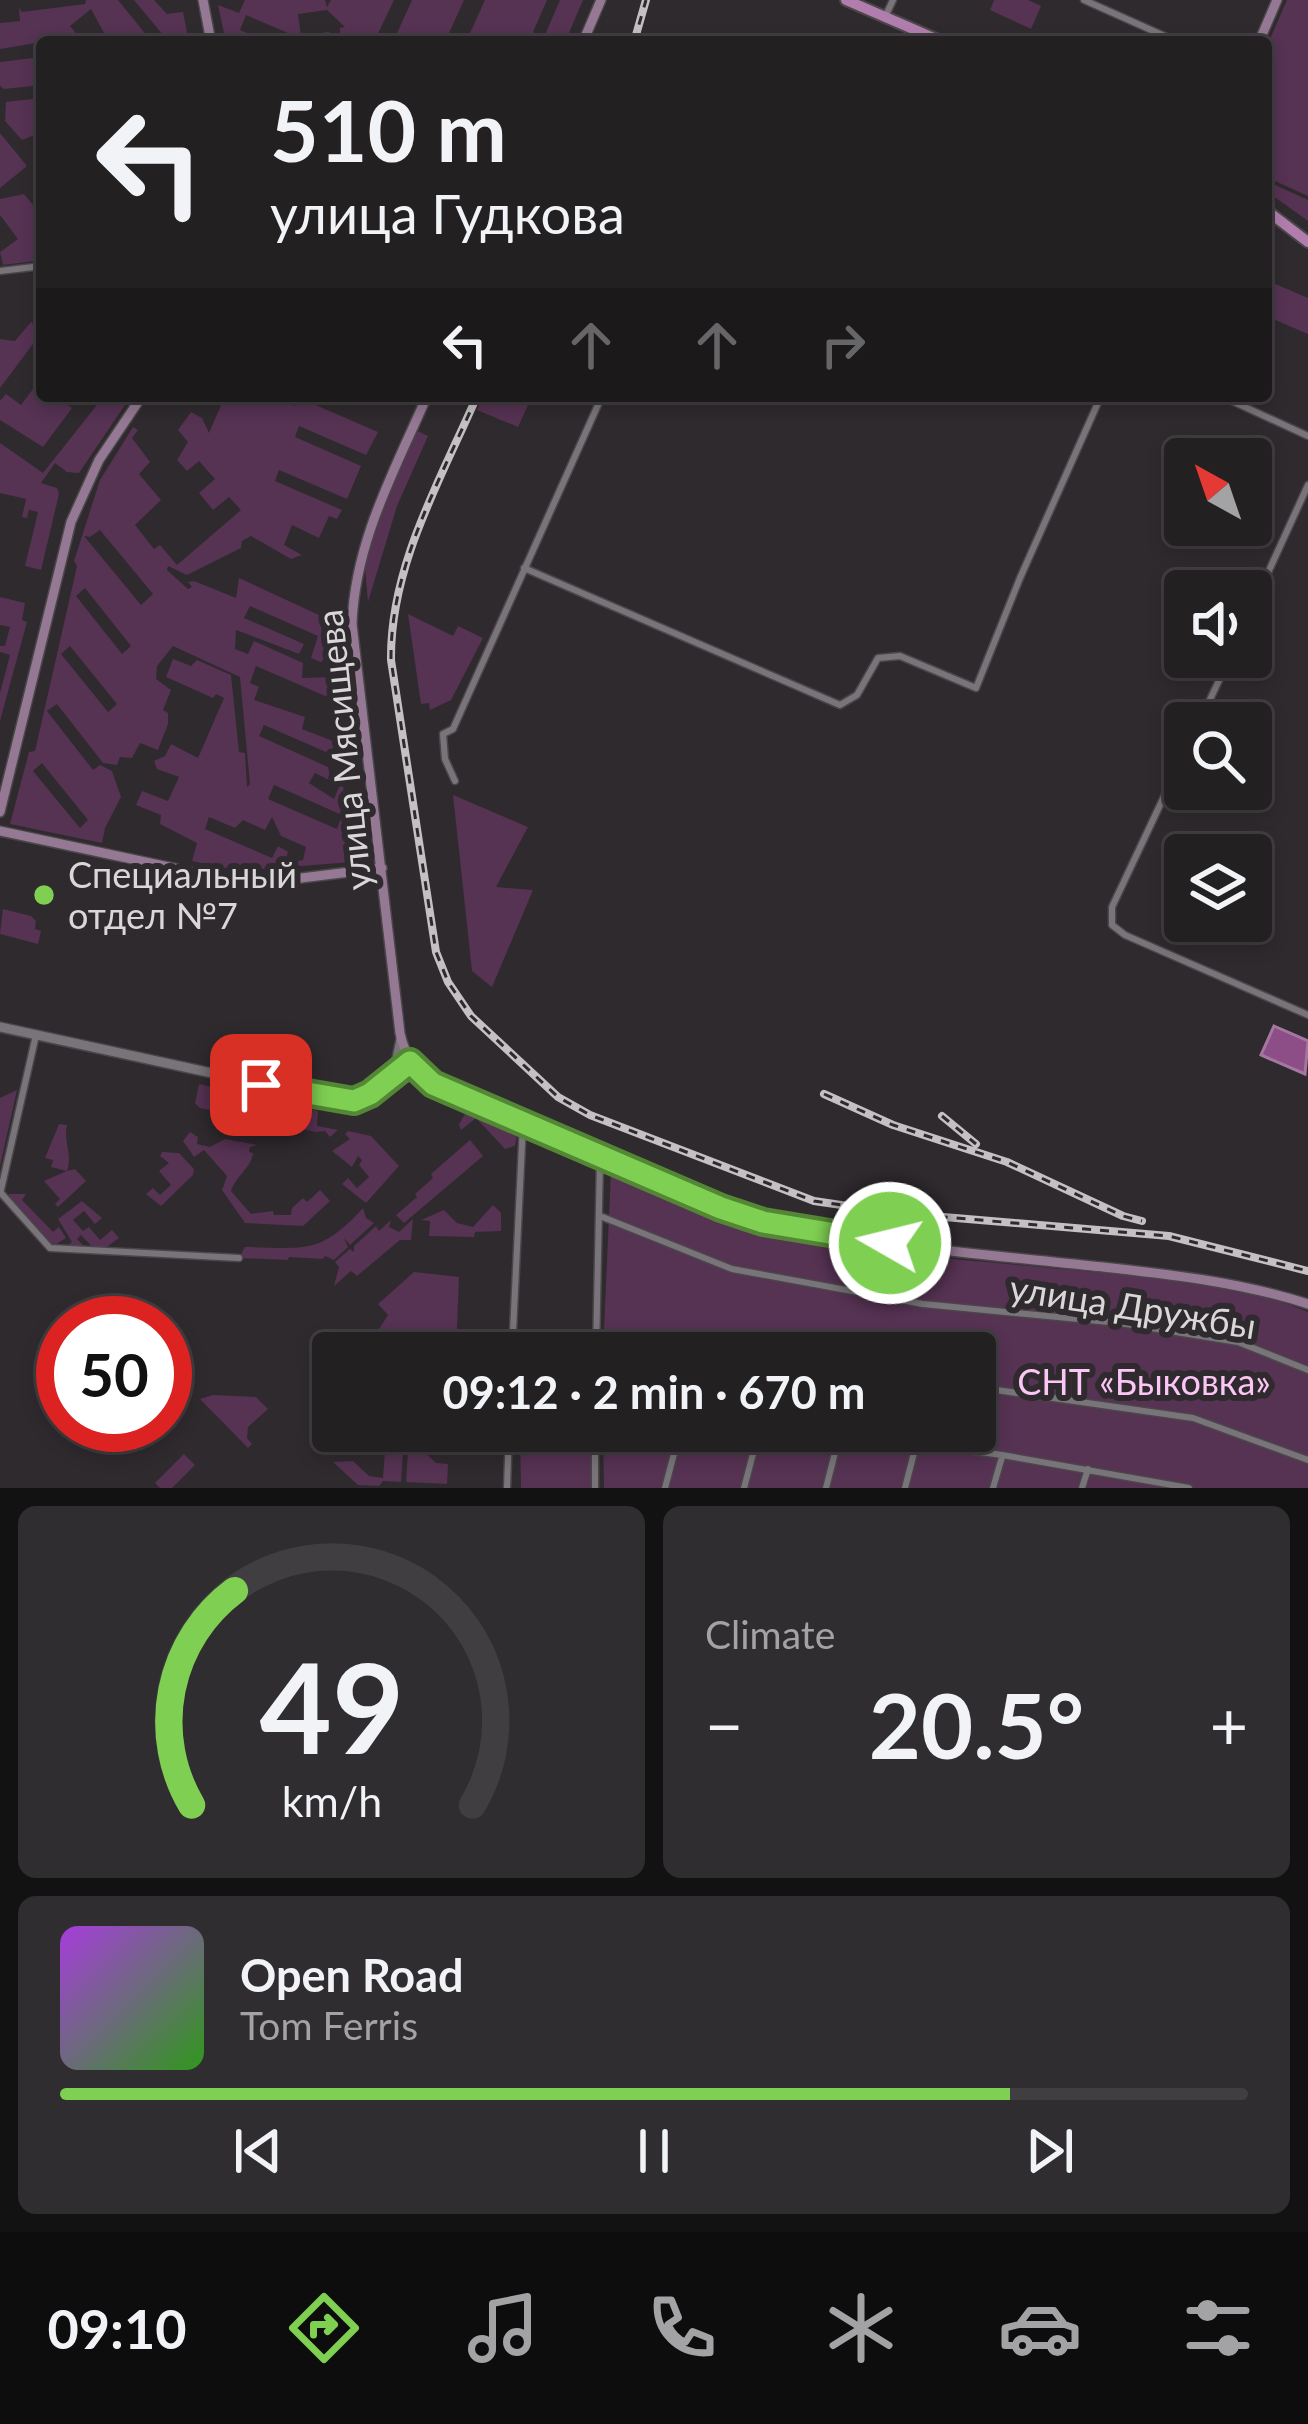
<!DOCTYPE html>
<html lang="en">
<head>
<meta charset="utf-8">
<style>
  :root { --surface:#232022; --page:#2f2d2f; --text:#f1f3f6; --muted:#a3a3a5; --line:#403e40; --accent:#7fd052 }
  body { margin:0; font-family:Lato,sans-serif; background:var(--page); color:var(--text); height:100vh; display:flex; flex-direction:column; font-size:45px; white-space:nowrap }
  * { box-sizing:border-box; margin:0 }
  p { font-size:39px; color:var(--muted) }
  .icon { flex:none; width:66px; height:66px; fill:none; stroke:currentColor; stroke-width:2; stroke-linecap:round; stroke-linejoin:round }
  .map { position:relative; height:1488px; overflow:hidden }
  .drawer { display:flex; flex-direction:column; gap:18px; padding:18px; background:#131213; flex:1 }
  .drawer>* { flex:none }
  .hud { position:absolute; left:36px; top:36px; width:1236px; height:366px; border-radius:12px; box-shadow:0 6px 18px #0003,0 0 0 3px var(--line); background:#232022; color:var(--text); overflow:hidden }
  .needle { width:78px; rotate:320deg }
  .controls { position:absolute; left:1164px; top:438px; display:grid; gap:24px }
  .controls a { display:grid; place-items:center; width:108px; height:108px; border-radius:12px; background:var(--surface); box-shadow:0 6px 18px #0003,0 0 0 3px var(--line); font-size:60px }
  .speed { position:absolute; left:36px; top:1296px; display:flex; gap:24px; font-size:60px; font-weight:700; text-align:center }
  .speed>* { display:grid; place-content:center; width:156px; height:156px; border-radius:50%; background:var(--surface); box-shadow:0 6px 18px #0003,0 0 0 3px var(--line); line-height:1 }
  .speed .limit { border:18px solid #d22; background:#fff; color:#111 }
  .pin { position:absolute; display:grid; place-items:center; width:102px; height:102px; color:#fff; margin:-51px; border-radius:24px; box-shadow:0 6px 18px #0006 }
  .me { position:absolute; width:132px; margin:-66px; rotate:278deg; stroke-linejoin:round; filter:drop-shadow(0 0 9px #0008) }
  .turn { display:flex; align-items:center; gap:42px; height:252px; padding:0 36px; font-size:54px }
  .turn .icon { width:156px; height:156px; stroke-width:2.5 }
  .turn b { display:block; font-size:84px; line-height:102px }
  .lanes { display:flex; align-items:center; height:114px; padding:0 36px; background:#0003; justify-content:center; gap:60px; direction:ltr }
  .lanes .off { opacity:.35 }
  .big { font-size:90px; font-weight:700; line-height:1.1 }
  .drawer .widget { flex:1; display:flex; flex-direction:column; justify-content:center; gap:18px; min-width:0; padding:0 42px; border-radius:18px; background:var(--page) }
  .drawer .dial { align-items:center; gap:0 }
  .dial svg { height:312px; overflow:visible; fill:none; stroke:var(--line); stroke-width:7; stroke-linecap:round; text-anchor:middle }
  .dial text { fill:var(--text); stroke:none }
  .song { display:flex; align-items:center; gap:36px }
  .cover { width:144px; height:144px; border-radius:18px; background:linear-gradient(135deg,hsl(280 70% 55%),hsl(110 70% 35%)) }
  .played { height:12px; border-radius:6px; background:linear-gradient(90deg,var(--accent) 80%,var(--line) 80%) }
  .keys { display:flex; justify-content:space-around; direction:ltr }
  .heat { display:flex; justify-content:space-between; align-items:center; font-size:66px; direction:ltr }
  .drawer .tiles { flex:1; display:grid; gap:18px; grid-template-columns:1fr 1fr }
  .widget:last-child { grid-column:span 2 }
  .trip { position:absolute; left:312px; top:1332px; width:684px; height:120px; border-radius:12px; background:var(--surface); box-shadow:0 6px 18px #0003,0 0 0 3px var(--line); font-weight:700; line-height:120px; text-align:center }
  .tab-bar { display:flex; height:192px; justify-content:space-around; align-items:center; background:#0e0d0e; color:var(--muted) }
  .tab-bar .icon { width:84px; height:84px }
  .tab-bar .active { color:var(--accent) }
  .tab-bar b { font-size:54px; color:var(--text) }
  .map>svg:first-child { display:block }
</style>
</head>
<body>
<div class="map">
<svg width="1308" height="1488" viewBox="0 0 1308 1488">
  <rect width="100%" height="100%" fill="#2f2a2e"/>
  <path fill="#563253" fill-rule="evenodd" d="M86,0h32l34,42h-43l-18,-33 -21,17 9,11 16,5h-53l-42,7v-26l20,-2 -1,-13 3,4 63,-8z
    M134,0h20l13,14 16,-2 6,30h-33l7,-7z
    M245,0h80l2,7 4,-7h63l-20,42h-65l-63,-27 -6,15 28,12h-42l-8,-37 21,8zM327,10l18,17 -5,1v9l-12,-5 -27,4 -3,-22z
    M412,0h52l-19,42h-52z
    M485,0h62l-14,32 11,5 16,-37h23l-18,42h-99z
    M994,0h34l13,6 -10,23 -41,-19z
    M1287,0h21v196l-42,-19v-129z
    M42,57v28l-38,4 -4,-3v-24z
    M42,98v34l-20,8 -17,-19 1,-19z
    M0,133l27,33 -27,22z
    M1266,181l42,19v21l-42,-30z
    M24,194l18,22v44l-39,5 -3,-13 18,-13 -18,-24v-16z
    M1266,280l42,18v36l-42,-18z
    M31,322l11,10 -42,56v-49l15,2z
    M42,377v19h22l-3,4 11,8 -29,39 -43,-27v-19l6,-7 15,11z
    M104,396h27l-52,77 -12,-1 -12,-9 -14,20 16,5 2,6 -18,76 -16,-4 13,-54 -9,-2 -2,8 -5,-1 4,-18 -26,-6v-50l43,30z
    M225,396h62l-2,6 10,4 5,-10h14l-3,7 67,29 -12,23 -67,-29 -4,11 66,29 -14,33 -68,-29 -4,11 67,29 -5,9 -8,-3 -10,22 -27,-13 -8,20 18,10 -11,4 -40,-23 -9,5 -1,7 -54,27 -19,-9 -1,4 21,19 4,-2 -4,-5 6,-1 42,17 3,-20 80,37 7,42 -5,5 -10,-4 7,-22 -68,-30 -6,12 60,26 -5,10 -63,-24 -1,19 13,5 6,-13 49,22 -1,15 33,-1 2,16 -12,3 -69,-30 -6,17 9,4 -5,13 51,17 -3,12 31,12v14l-69,-30 -5,11 69,31 3,14 -16,-8 -6,10 25,16 8,-19 2,13 19,1 6,48 -5,19 -124,10 -48,-10 5,-18 -37,-19 1,-9 -25,-10 6,-14 26,10 11,-24 -22,-8 -3,-8 11,-5 6,-12 27,14 26,-60 -8,-4 -3,4 -47,-21 7,-18 18,7 6,-6 34,15 8,77 6,1 2,34 3,-3 -10,-107 -67,-31 -16,20 -1,13 15,11 -8,20 5,3v11l-10,26 -18,-7 -8,15 -12,-1 -3,8 -14,-2 -46,-59 -10,7 46,59 7,-5 12,6 9,26 -16,31 -3,15 -92,-19 19,-72 6,-1 42,-185 -3,-5 26,-81 33,-53 5,3 -6,8 18,24 -11,12 22,26 -26,25 19,24 6,-4 17,20 64,-55 -12,-13 -16,13 -14,-17 16,-14 -16,-18 -12,10 -10,-11 11,-18 -10,-12 13,-18 11,6 7,15zM100,530l53,64 -12,11 -57,-69 6,1zM85,588l46,58 -9,8 -46,-58zM70,646l47,58 -9,8 -47,-58zM42,763l46,57 -8,8 -47,-57zM274,785l68,30 -5,14 -69,-30zM209,817l26,11 8,-8 22,10 7,-13 9,19 25,11 -3,13 -19,4 4,-12 -10,-6 -6,12 -67,-29z
    M483,396h49l-14,31 -41,-17z
    M413,429l15,7 -31,70 -29,96 -5,-56z
    M0,597l25,6 -3,17 5,2 -27,99v-28l10,-38 -10,-3v-6h5l5,-19 -10,-2z
    M408,614l45,22 5,-10 25,12 -32,62 -21,10 -1,-7 -8,1z
    M453,795l75,32 -32,60 37,3 -41,97 -20,-16z
    M3,909l28,7 5,5 -1,8 6,2 -3,13 -38,-10z
    M199,1084l119,27 -1,15 21,4 -8,7 -5,-6 -9,1 -116,-24 -5,-5z
    M17,1090l-17,76v1v-69z
    M469,1106l49,24 -3,16 -10,3 -29,-31 -15,12 -2,-5z
    M59,1124l8,1c-4,17 6,29 0,46l8,-2 11,12 -28,26 -3,-3 5,-5 -16,-18 23,-10 -16,-4 2,-7 -8,-2z
    M348,1131l23,5 28,30 -33,37 -24,-19 6,-6 9,10 12,-11 -10,-12 3,-5 -4,-4 -6,11 -20,-16 18,-12 -5,-5z
    M190,1132l8,5 -1,7 13,3 15,-8 33,6 -8,2 -1,5 4,1c-2,15 -17,23 -22,38l20,23 22,-3 1,4h17l1,-7 11,-10 4,4 13,-12 10,11 -27,25 -58,-3 -23,-33 5,-14 -23,-26 -10,7 -11,-16z
    M470,1140l13,16 -79,67 -8,-8 21,-18 -2,-3 18,-16 -2,-4z
    M162,1152l17,1 15,16 -1,6 -32,31 -15,-12 7,-6 7,7 11,-10 -12,-14 10,-8 -9,-7z
    M616,1167c49,23 99,50 152,64 84,21 176,27 262,35 93,10 191,10 278,46v176h-704l-1,-57h372v-78h-372l8,-182z
    M10,1194h16l-4,6 31,32 6,-5 7,11 -16,10 -45,-51z
    M82,1201l20,17 -7,6 -11,-13 -11,9 10,11 6,-4 11,13 12,-10 7,8 -18,13 -6,-1 -14,-15 -4,4 11,11 -24,-2 8,-6 -14,-23z
    M493,1205l8,8v18l-26,1 -1,5 -45,-1 1,-15 -9,-1 23,-10 13,13 16,4z
    M363,1208l3,10 8,5 -24,22 -6,-7 4,9 -14,13 -9,-4 -2,3 -34,-2 -1,3 -49,-2 6,-11c61,1 75,8 118,-39z
    M413,1219l-2,21h-11l-43,36 -6,-5 -17,15 5,-19 -4,-5 15,-13 4,3v-6l22,-20 3,5 12,-11 -2,7 10,5z
    M414,1272l45,5 -3,76h-10v-15l-29,1 -11,14h-29l13,-12 -11,-12 9,-14 -10,-11z
    M213,1395l43,2 12,12 -20,18 -1,11 5,6 -4,4 -48,-49z
    M390,1431h12l34,32 12,1 -1,20 -41,-2 2,-32h-13l8,1 -2,31 -18,-1 -4,5 -21,-1 -25,-23 20,-1 16,15 14,2 2,-28 -6,-6z
    M520,1431h75v57h-74z
    M184,1454l11,11 -23,23h-12l-5,-5z"/>
  <path fill="#8d4e88" stroke="#a477a0" stroke-width="3" d="M1274,1026l34,15 -3,33 -44,-19z"/>
  <g fill="none" stroke-linecap="round" stroke-linejoin="round">
    <g stroke="#4a4649" stroke-width="9">
      <path id="minor" d="M1084,0l94,42
        M885,17l8,-17
        M0,271l42,-5
        M1221,396l87,40
        M524,568l316,137 17,-10 21,-37 22,-2 76,32 44,-110 81,-182
        M1251,610l57,-125
        M1199,723l31,-66
        M1185,752l-73,155v18l13,10 183,80
        M455,781l-10,-22 -2,-25 10,-5 149,-333
        M1,1193l49,55 189,10
        M0,1194l36,-159
        M600,1216l132,53 191,35 197,19 118,19 70,28
        M598,1341l98,12
        M512,1353l11,-230
        M596,1353l4,-194
        M975,1387l218,31 115,42
        M828,1431l174,24 187,33
        M507,1488l2,-57
        M595,1488v-57
        M665,1488l15,-57
        M744,1488l15,-57
        M826,1488l14,-55
        M905,1488l11,-43
        M993,1488l9,-31
        M1082,1488l6,-19"/>
    </g>
    <g stroke="#4a4649" stroke-width="12">
      <path id="tertiary" d="M0,1027l336,73h25l49,-38
        M394,1074l7,-35
        M396,1077l14,-1 23,8"/>
    </g>
    <g stroke="#4a4649" stroke-width="12">
      <path id="secondary" d="M203,0l8,42
        M583,42l18,-42
        M1259,42l18,-42
        M427,396c-32,74 -72,145 -75,228l48,409c11,59 85,74 134,94 73,31 159,80 235,96 110,24 223,32 334,44 70,8 137,15 205,37
        M0,812l71,-290 28,-62 43,-64
        M0,831l230,49 63,-1 89,-11"/>
    </g>
    <g stroke="#4a4649" stroke-width="14">
      <path id="primary" d="M846,0l97,42
        M1266,210l42,32"/>
    </g>
    <use href="#minor" stroke="#797479" stroke-width="6"/>
    <use href="#tertiary" stroke="#797479" stroke-width="9"/>
    <use href="#secondary" stroke="#957893" stroke-width="9"/>
    <use href="#primary" stroke="#b17dad" stroke-width="10"/>
    <g stroke="#c4c0c3" stroke-width="8">
      <path id="rail" d="M634,42l12,-42
        M477,396c-37,85 -87,170 -86,264l45,292 12,30 23,34 87,81 32,18 224,86 82,12 273,23 139,35
        M824,1094l69,31 114,37 116,54 19,5
        M942,1116l34,28"/>
    </g>
    <use href="#rail" stroke="#2f2a2e" stroke-width="3" stroke-dasharray="9" stroke-linecap="butt"/>
  </g>
  <g fill="none" stroke-linecap="round" stroke-linejoin="round">
    <g stroke="#538735" stroke-width="30">
      <path id="route" d="M261,1085l93,16 16,-7 40,-32 23,22 288,124 42,14 127,21"/>
    </g>
    <use href="#route" stroke="#7fd052" stroke-width="21"/>
  </g>
  <circle fill="#7fd052" stroke="#2f2a2e" stroke-width="4.5" cx="44" cy="895" r="12"/>
  <g text-anchor="middle" dominant-baseline="central" stroke-width="12" stroke-linejoin="round" paint-order="stroke">
    <g font-size="36" fill="#dad7d9" stroke="#2f2a2e">
      <text transform="translate(343 750) rotate(-96)">улица Мясищева</text>
      <text transform="translate(1133 1306) rotate(9)">улица Дружбы</text>
    </g>
    <g font-size="36" fill="#dad7d9" stroke="#2f2a2e" text-anchor="start">
      <text x="68" y="874">Специальный<tspan x="68" dy="41">отдел №7</tspan></text>
    </g>
    <g font-size="36" fill="#fbc5f5" stroke="#2f2a2e">
      <text x="1144" y="1381">СНТ «Быковка»</text>
    </g>
  </g>
</svg>
<div class="controls">
<a><svg class="needle" viewBox="-14 -14 28 28"><path d="M0-13l5 13h-10z" fill="#e53935"/><path d="M0 13l5-13h-10z" fill="#a3a3a5"/></svg></a>
<a><svg class="icon" aria-label="sound" viewBox="0 0 24 24"><path d="M4 9h4l5-4v14l-5-4H4zM17 9q2 3 0 6"/></svg></a>
<a><svg class="icon" aria-label="search" viewBox="0 0 24 24"><circle cx="10" cy="10" r="6"/><path d="M15 15l6 6"/></svg></a>
<a><svg class="icon" aria-label="layers" viewBox="0 0 24 24"><path d="M12 4l9 5-9 5-9-5zM3 14l9 5 9-5"/></svg></a>
</div>
<div class="speed"><div class="limit">50</div></div>
<div class="pin" style="left:261px;top:1085px;background:#d93025"><svg class="icon" aria-label="arrive" viewBox="0 0 24 24"><path d="M6 21V4h12l-3 4 3 4H6"/></svg></div>
<svg class="me" style="left:890px;top:1243px" viewBox="-20 -20 40 40"><circle r="17" fill="#7fd052" stroke="#fff" stroke-width="3"/><path d="M0-11L8 9 0 5-8 9z" fill="#fff"/></svg>
<div class="trip">09:12 · 2 min · 670 m</div>
<div class="hud">
<div class="turn"><svg class="icon" aria-label="left" viewBox="0 0 24 24"><path d="M17 20v-9H6M10 6l-5 5 5 5"/></svg><div><b>510 m</b>улица Гудкова</div></div>
<div class="lanes"><svg class="icon" aria-label="left" viewBox="0 0 24 24"><path d="M17 20v-9H6M10 6l-5 5 5 5"/></svg><svg class="icon off" aria-label="ahead" viewBox="0 0 24 24"><path d="M12 20V5M6 11l6-6 6 6"/></svg><svg class="icon off" aria-label="ahead" viewBox="0 0 24 24"><path d="M12 20V5M6 11l6-6 6 6"/></svg><svg class="icon off" aria-label="right" viewBox="0 0 24 24"><path d="M7 20v-9h11M14 6l5 5-5 5"/></svg></div>
</div>
</div>
<section class="drawer">
<div class="tiles">
<div class="widget dial"><svg viewBox="0 0 100 80">
<path d="M14 69A42 42 0 1 1 86 69"/>
<path d="M14 69A42 42 0 0 1 25 14" stroke="#7fd052"/>
<text x="50" y="56" font-size="32" font-weight="700">49</text>
<text x="50" y="72" font-size="11">km/h</text>
</svg></div>
<div class="widget"><p>Climate</p>
<div class="heat"><a>−</a><b class="big">20.5°</b><a>+</a></div>
</div>
<div class="widget">
<div class="song"><i class="cover"></i><div><b>Open Road</b><p>Tom Ferris</p></div></div>
<div class="played"></div>
<div class="keys"><svg class="icon" aria-label="previous" viewBox="0 0 24 24"><path d="M18 5L8 12l10 7zM5 5v14"/></svg><svg class="icon" aria-label="pause" viewBox="0 0 24 24"><path d="M8 5v14M16 5v14"/></svg><svg class="icon" aria-label="next" viewBox="0 0 24 24"><path d="M6 5l10 7-10 7zM19 5v14"/></svg></div>
</div>
</div>
</section>
<nav class="tab-bar">
<b>09:10</b>
<svg class="icon active" aria-label="directions" viewBox="0 0 24 24"><path d="M12 3l9 9-9 9-9-9zM9 14v-3h6M13 9l2 2-2 2"/></svg>
<svg class="icon" aria-label="music" viewBox="0 0 24 24"><path d="M9 18V5l10-2v13"/><circle cx="6" cy="18" r="3"/><circle cx="16" cy="16" r="3"/></svg>
<svg class="icon" aria-label="phone" viewBox="0 0 24 24"><path d="M5 4h4l2 5-3 2q2 4 5 5l2-3 5 2v4C11 20 4 13 5 4z"/></svg>
<svg class="icon" aria-label="climate" viewBox="0 0 24 24"><path d="M12 3v18M4 7l16 10M4 17L20 7"/></svg>
<svg class="icon" aria-label="car" viewBox="0 0 24 24"><path d="M5 17H2v-5l4-1 3-4h7l3 4 3 1v5h-3M9 17h6M6 11h13"/><circle cx="7" cy="17" r="2"/><circle cx="17" cy="17" r="2"/></svg>
<svg class="icon" aria-label="filters" viewBox="0 0 24 24"><path d="M4 7h16M4 17h16"/><circle cx="9" cy="7" r="2"/><circle cx="15" cy="17" r="2"/></svg>
</nav>
</body>
</html>
